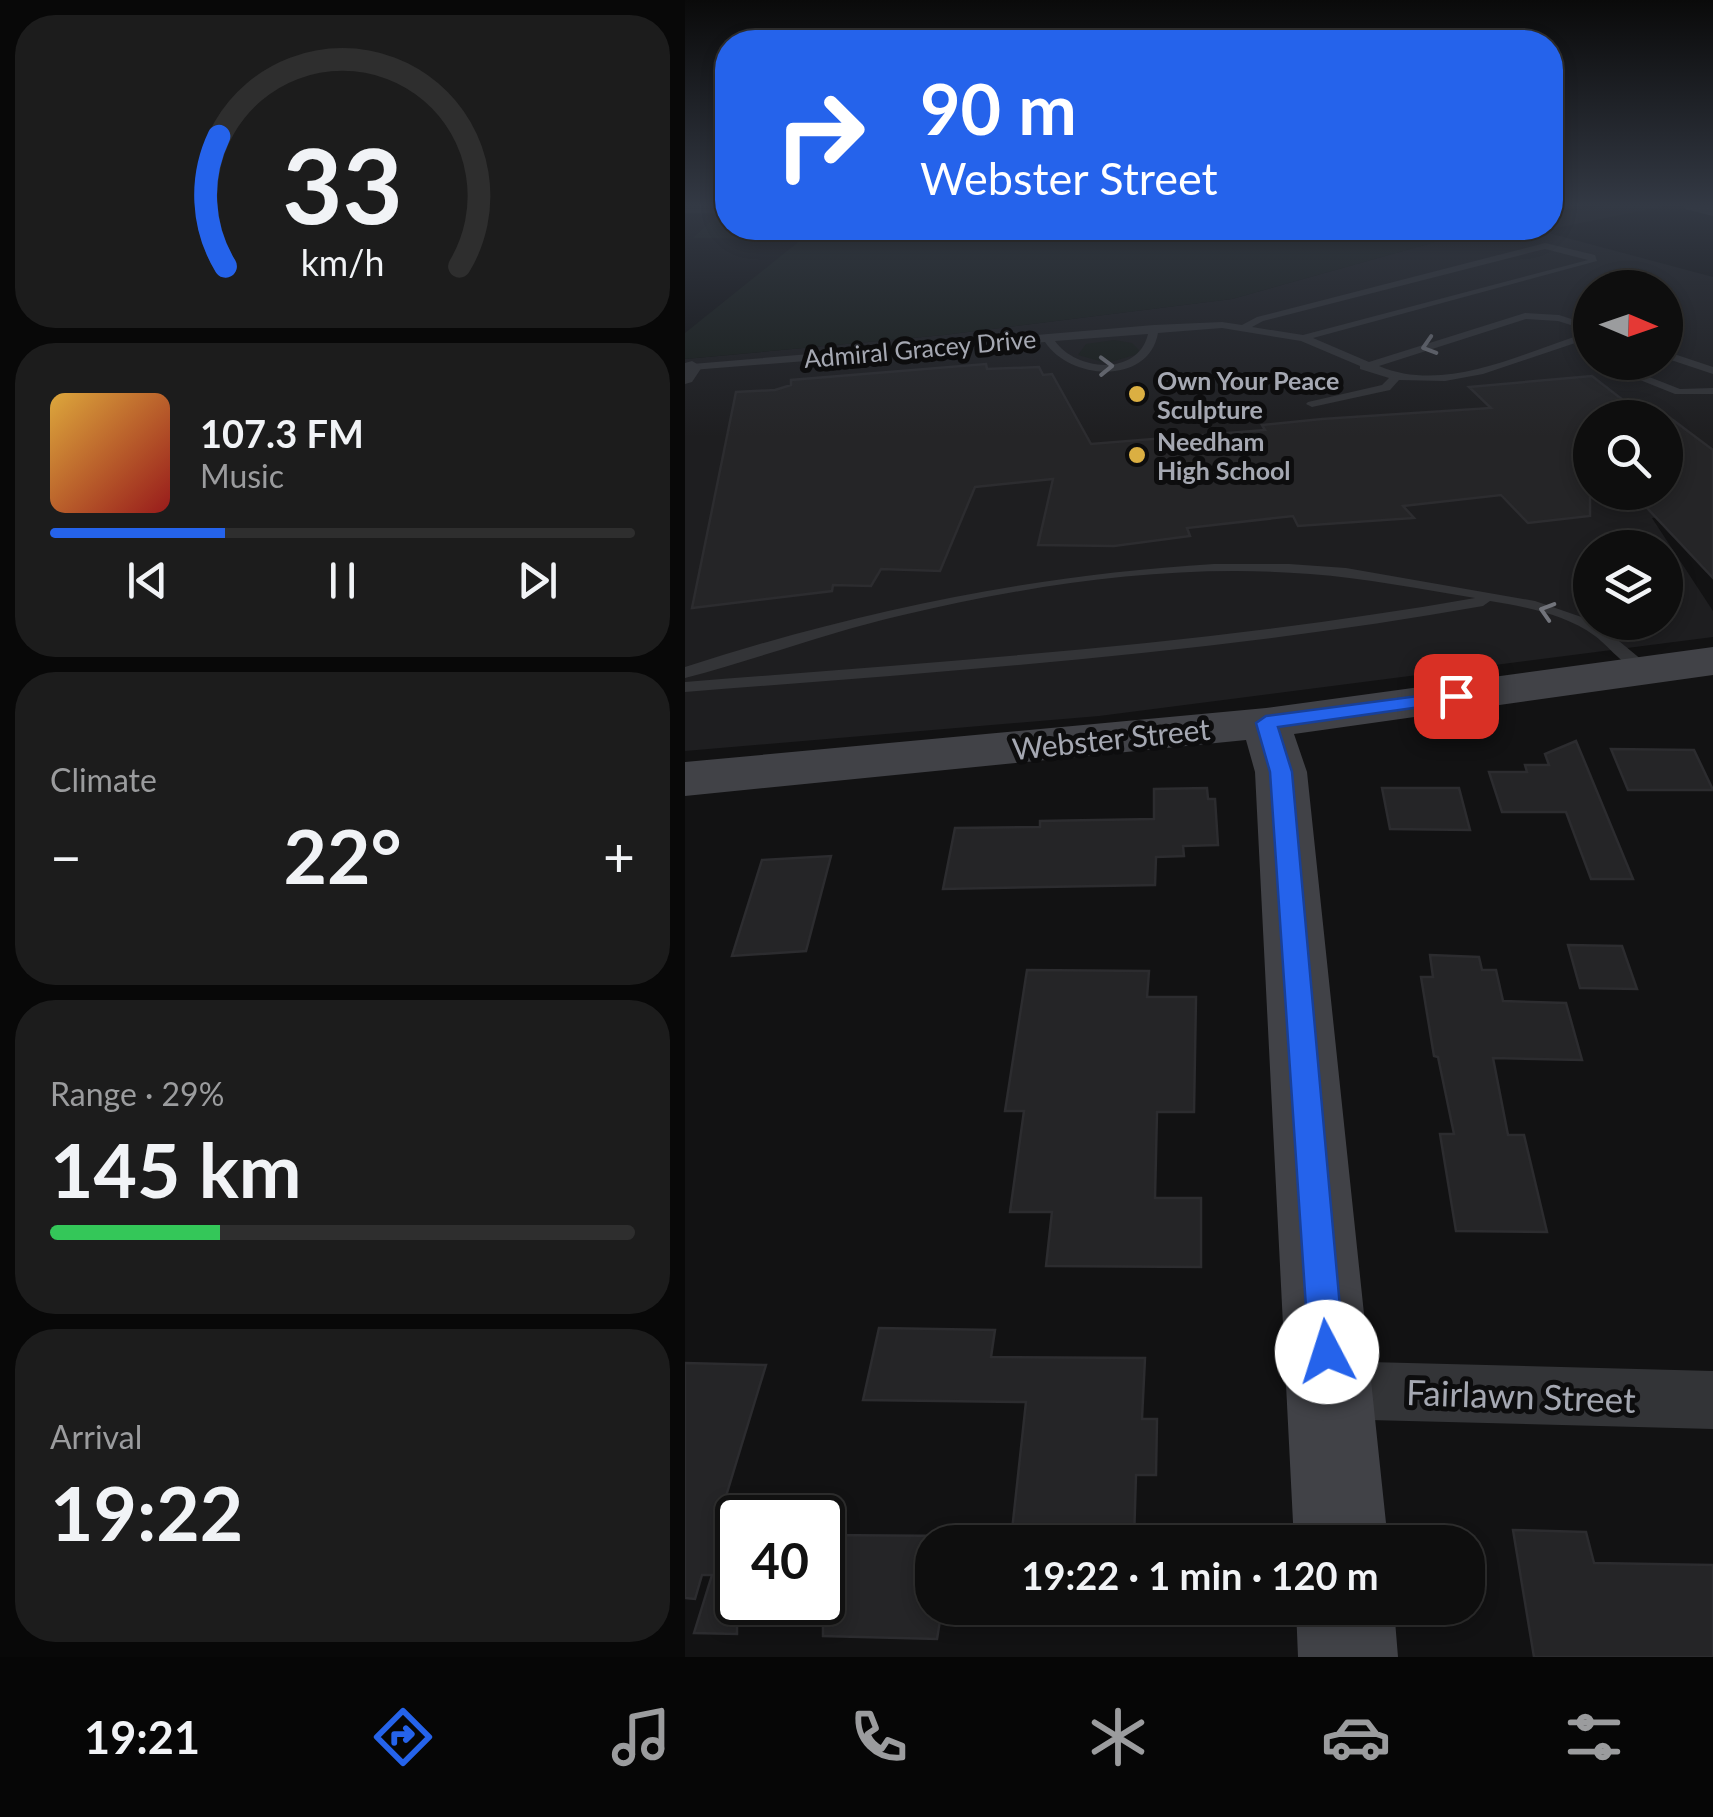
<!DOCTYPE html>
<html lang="en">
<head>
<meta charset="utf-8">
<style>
  :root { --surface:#0e0e0e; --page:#1c1c1c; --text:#f1f3f6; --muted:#9b9c9e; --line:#2e2e2e; --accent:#2563eb }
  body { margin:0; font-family:Lato,sans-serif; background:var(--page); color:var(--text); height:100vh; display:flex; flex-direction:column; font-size:38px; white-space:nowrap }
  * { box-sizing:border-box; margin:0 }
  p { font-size:32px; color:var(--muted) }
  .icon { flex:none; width:55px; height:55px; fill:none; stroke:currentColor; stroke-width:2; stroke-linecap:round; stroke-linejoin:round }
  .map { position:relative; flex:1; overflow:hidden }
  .details { display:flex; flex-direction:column; gap:15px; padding:15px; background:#080808; width:685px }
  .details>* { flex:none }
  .guide { position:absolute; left:30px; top:30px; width:848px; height:210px; border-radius:40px; box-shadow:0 5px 15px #0003,0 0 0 2px var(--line); background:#2563eb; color:#fff; overflow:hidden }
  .needle { width:65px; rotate:92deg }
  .buttons { position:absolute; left:888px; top:270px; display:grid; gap:20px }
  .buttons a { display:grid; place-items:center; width:110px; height:110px; border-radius:50%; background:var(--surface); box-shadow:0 5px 15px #0003,0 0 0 2px var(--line); font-size:50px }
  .speed { position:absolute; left:30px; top:1495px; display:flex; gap:20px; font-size:50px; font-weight:700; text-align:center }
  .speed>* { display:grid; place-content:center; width:130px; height:130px; border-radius:50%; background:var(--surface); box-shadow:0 5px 15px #0003,0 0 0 2px var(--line); line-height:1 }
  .speed .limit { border:5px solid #111; border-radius:15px; background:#fff; color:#111 }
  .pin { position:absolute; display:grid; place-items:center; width:85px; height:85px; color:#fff; margin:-42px; border-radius:20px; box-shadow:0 5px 15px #0006 }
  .me { position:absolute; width:110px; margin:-55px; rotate:355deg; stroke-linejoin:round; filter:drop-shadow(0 0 8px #0008) }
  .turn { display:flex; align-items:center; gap:35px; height:210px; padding:0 40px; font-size:45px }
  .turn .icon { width:130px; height:130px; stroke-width:2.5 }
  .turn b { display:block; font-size:70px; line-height:85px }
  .big { font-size:75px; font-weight:700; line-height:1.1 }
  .details .card { flex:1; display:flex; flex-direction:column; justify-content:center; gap:15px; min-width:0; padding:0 35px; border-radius:40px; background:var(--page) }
  .details .dial { align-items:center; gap:0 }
  .dial svg { height:260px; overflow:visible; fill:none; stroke:var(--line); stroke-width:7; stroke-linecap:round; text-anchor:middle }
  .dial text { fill:var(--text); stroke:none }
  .song { display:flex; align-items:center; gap:30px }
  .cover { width:120px; height:120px; border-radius:15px; background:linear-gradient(135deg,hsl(40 70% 55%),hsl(0 70% 35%)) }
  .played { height:10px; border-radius:5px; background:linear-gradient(90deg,var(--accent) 30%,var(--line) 30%) }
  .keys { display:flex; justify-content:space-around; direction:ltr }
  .heat { display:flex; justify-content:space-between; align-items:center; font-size:55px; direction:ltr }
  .charge { height:15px; border-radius:8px; background:linear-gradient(90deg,#34c759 29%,var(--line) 0) }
  .trip { position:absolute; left:230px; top:1525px; width:570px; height:100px; border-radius:40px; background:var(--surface); box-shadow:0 5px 15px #0003,0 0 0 2px var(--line); font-weight:700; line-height:100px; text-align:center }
  .dock { display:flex; height:160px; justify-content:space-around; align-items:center; background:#060606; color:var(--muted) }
  .dock .icon { width:70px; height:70px }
  .dock .active { color:var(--accent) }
  .dock b { font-size:45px; color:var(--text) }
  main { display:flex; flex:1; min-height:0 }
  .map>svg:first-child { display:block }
</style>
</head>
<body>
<main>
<section class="details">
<div class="card dial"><svg viewBox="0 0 100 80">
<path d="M14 69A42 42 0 1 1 86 69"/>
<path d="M14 69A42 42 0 0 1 12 29" stroke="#2563eb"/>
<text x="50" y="56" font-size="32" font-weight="700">33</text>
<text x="50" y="72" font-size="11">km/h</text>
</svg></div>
<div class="card">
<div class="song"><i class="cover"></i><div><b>107.3 FM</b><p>Music</p></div></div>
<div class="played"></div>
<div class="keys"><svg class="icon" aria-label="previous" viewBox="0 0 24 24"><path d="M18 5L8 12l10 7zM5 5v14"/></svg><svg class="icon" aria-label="pause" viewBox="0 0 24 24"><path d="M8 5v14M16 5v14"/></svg><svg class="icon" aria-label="next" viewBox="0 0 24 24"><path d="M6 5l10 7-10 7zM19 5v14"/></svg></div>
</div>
<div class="card"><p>Climate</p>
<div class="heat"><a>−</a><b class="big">22°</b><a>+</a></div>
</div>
<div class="card"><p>Range · 29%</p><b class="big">145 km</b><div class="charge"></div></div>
<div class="card"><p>Arrival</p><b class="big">19:22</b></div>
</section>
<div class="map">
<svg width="1028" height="1657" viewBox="0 0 1028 1657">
  <rect width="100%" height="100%" fill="#121213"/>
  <path fill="#1e1e20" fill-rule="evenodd" d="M924,205l56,1 -124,25 172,46v232l-61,9 61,93v26l-614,79 -414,35v-392l259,-24 288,-36 253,-71h65v-13zM905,288h75v74h-75zM905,418h75v74h-75zM905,548h75v74h-75z"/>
  <path fill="#181d19" d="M0,205h42v23h758l-253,71 -288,36 -259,24v-26l117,-94 -109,-1 25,-23 -33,-1z
    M429,340l18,3 7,7 -1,4 -31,9 -29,-8 8,-11z"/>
  <path fill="#252527" stroke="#2c2c2f" stroke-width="2.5" d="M301,364l1,5 52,-2 4,8 9,-1 39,70 174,-14 -3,-5 60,-6 169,-11 -22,-21 123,-11 54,42h-56v98l-62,7 -27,-28 -98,11 11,12 -116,8 -5,-10 -106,12 3,8 -76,10 -76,-1 15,-66 -78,8 -35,84 -59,-2 -10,17 -38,-1 -1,6 -140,17 44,-216 39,-2 16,-5v-5z
    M980,414l48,36v128l-81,-86h33z
    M891,741l10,24 47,114h-42l-25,-67h-64l-13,-40h38l-2,-7h24l-4,-11z
    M926,749l83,1 19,40h-85z
    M522,788l1,11h7l3,46 -35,1 1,10 -28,1 -1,28 -212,4 12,-61 85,-1v-6l114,-2v-30z
    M697,788h77l11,42 -80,-1z
    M146,856l-25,95 -74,5 30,-96z
    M883,945l54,1 15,43 -57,-1z
    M745,955l49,2 3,13h14l7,31 63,2 16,57 -89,-2 15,77h16l23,97 -91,-1 -16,-97h14l-16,-77 -4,-1 -13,-79h12z
    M342,970l122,1 -2,26h49l-2,115h-37l-2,86h46v69l-155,-1 6,-54h-42l14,-101h-19z
    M194,1328l116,2 -4,27 154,1 -3,61h15l-1,56h-20l-2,65h-123l15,-138 -163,-2z
    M0,1363l81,2 -43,141h14v128l-43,-1 18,-58h-10l-7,24 -10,-1z
    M828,1530l73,2 8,31 119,2v92h-179z
    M138,1535l131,1 -1,6h-20v66h9l-5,31 -114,-3z"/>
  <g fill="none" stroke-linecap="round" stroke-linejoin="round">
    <path fill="#333437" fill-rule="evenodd" d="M0,209h42v4h-42z
      M860,243l50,12 2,6 -284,77 56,24 156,-49 34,2 31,10v6l-32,-10 -32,-2 -147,47c69,29 145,-15 211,-34v6l-107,36 -38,7 -46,-1 -9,10 -78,17 -6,-3 2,-2 74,-17 7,-7 -29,-9v-3l-59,-25 -79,-13 -64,5c-9,52 -87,48 -113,9l-353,28 -5,-3 5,-3 462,-39 68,-3 20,3 15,-8zM860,249l43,11 -285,75 -51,-8 11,-6zM463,334c-10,43 -72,37 -93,7z
      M980,351l48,16v7l-48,-16z
      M910,362h16l69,27 33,-1v6h-38z
      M529,564h75l57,4 189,33 61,21 58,48 -2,4c-21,2 -41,-26 -57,-38 -30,-22 -69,-29 -105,-35l-7,5c-264,47 -531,65 -798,86v-10c264,-21 529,-38 790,-84 -55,-9 -110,-20 -165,-24 -135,-11 -276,10 -407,41 -74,17 -145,44 -218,63v-11c173,-56 347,-92 529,-103z"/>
    <path fill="#333437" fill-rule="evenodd" d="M7,361l10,6 -10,15 -7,2v-21z
      M645,1361l383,10v58l-383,-10 -21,-8 -8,-21 8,-21z"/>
    <path fill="#414247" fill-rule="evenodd" d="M997,205h31v11l-28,-7z
      M1028,647v28l-419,59 13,38 81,770h-94l-39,-770 -9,-32 -561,56v-34l581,-54z
      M611,1608h98l4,49h-100z"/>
  </g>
  <defs><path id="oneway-chevron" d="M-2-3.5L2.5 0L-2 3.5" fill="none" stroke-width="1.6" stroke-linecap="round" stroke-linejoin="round" transform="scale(2.5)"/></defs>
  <g stroke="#72747b">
    <use href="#oneway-chevron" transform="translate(744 346) rotate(163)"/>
    <use href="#oneway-chevron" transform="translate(421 366) rotate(-1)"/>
    <use href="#oneway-chevron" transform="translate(862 611) rotate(-163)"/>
  </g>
  <linearGradient id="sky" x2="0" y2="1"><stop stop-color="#0a0a0a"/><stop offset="0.47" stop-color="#333944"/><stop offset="1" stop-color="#333944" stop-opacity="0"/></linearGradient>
  <rect width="1028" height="437" fill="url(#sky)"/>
  <path fill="#2563eb" stroke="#184099" stroke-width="2.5" d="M771,691l10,5 -3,5 -185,26 14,45 52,580 -5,12 -12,5 -12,-5 -6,-12 -39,-580 -14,-49 10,-7z"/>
  <g fill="#dbaf42" stroke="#0d0d0e" stroke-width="4">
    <circle cx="452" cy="394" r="10"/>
    <circle cx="452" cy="455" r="10"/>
  </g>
  <g text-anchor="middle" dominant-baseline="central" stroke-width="10" stroke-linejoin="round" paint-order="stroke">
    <g font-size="25" fill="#a5a8b2" stroke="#0d0d0e">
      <text transform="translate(235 348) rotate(-5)">Admiral Gracey Drive</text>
    </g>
    <g font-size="25" font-weight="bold" fill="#a5a8b2" stroke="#0d0d0e" text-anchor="start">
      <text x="472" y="380">Own Your Peace<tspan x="472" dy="29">Sculpture</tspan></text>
      <text x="472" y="441">Needham<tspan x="472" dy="29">High School</tspan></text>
    </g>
    <g font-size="30" fill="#a5a8b2" stroke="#0d0d0e">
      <text transform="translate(426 738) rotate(-6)">Webster Street</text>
    </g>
    <g font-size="35" fill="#a5a8b2" stroke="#0d0d0e">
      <text transform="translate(836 1395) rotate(2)">Fairlawn Street</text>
    </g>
  </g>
</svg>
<div class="buttons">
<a><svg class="needle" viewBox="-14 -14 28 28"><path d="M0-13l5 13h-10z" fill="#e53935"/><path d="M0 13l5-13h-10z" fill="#9b9c9e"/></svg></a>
<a><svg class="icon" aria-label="search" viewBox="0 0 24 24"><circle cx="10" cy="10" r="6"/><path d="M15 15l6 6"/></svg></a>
<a><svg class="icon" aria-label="layers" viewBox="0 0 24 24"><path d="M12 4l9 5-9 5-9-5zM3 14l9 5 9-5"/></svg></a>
</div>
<div class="speed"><div class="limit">40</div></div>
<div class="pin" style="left:771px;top:696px;background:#d93025"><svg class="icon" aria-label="arrive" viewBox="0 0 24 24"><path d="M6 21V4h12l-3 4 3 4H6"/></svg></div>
<svg class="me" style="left:642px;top:1352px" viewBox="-20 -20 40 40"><circle r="19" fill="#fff"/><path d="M0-13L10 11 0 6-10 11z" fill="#2563eb"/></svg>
<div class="trip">19:22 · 1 min · 120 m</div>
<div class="guide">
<div class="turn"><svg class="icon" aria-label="right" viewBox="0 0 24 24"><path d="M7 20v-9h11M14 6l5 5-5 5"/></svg><div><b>90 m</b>Webster Street</div></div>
</div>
</div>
</main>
<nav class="dock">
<b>19:21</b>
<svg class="icon active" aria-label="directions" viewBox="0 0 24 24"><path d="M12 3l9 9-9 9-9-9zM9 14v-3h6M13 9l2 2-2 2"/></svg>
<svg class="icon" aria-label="music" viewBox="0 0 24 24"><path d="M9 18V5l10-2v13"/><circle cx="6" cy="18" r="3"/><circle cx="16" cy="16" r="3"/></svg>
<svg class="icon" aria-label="phone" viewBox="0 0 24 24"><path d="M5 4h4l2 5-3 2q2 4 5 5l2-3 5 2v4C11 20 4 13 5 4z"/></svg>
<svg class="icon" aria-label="climate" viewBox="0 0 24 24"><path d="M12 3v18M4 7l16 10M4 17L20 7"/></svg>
<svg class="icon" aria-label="car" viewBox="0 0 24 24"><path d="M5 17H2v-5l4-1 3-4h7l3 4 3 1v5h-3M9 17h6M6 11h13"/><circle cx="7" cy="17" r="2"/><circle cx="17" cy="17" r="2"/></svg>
<svg class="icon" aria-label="filters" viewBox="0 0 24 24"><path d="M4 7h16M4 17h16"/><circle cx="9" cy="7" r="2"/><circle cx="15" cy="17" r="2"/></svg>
</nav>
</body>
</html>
